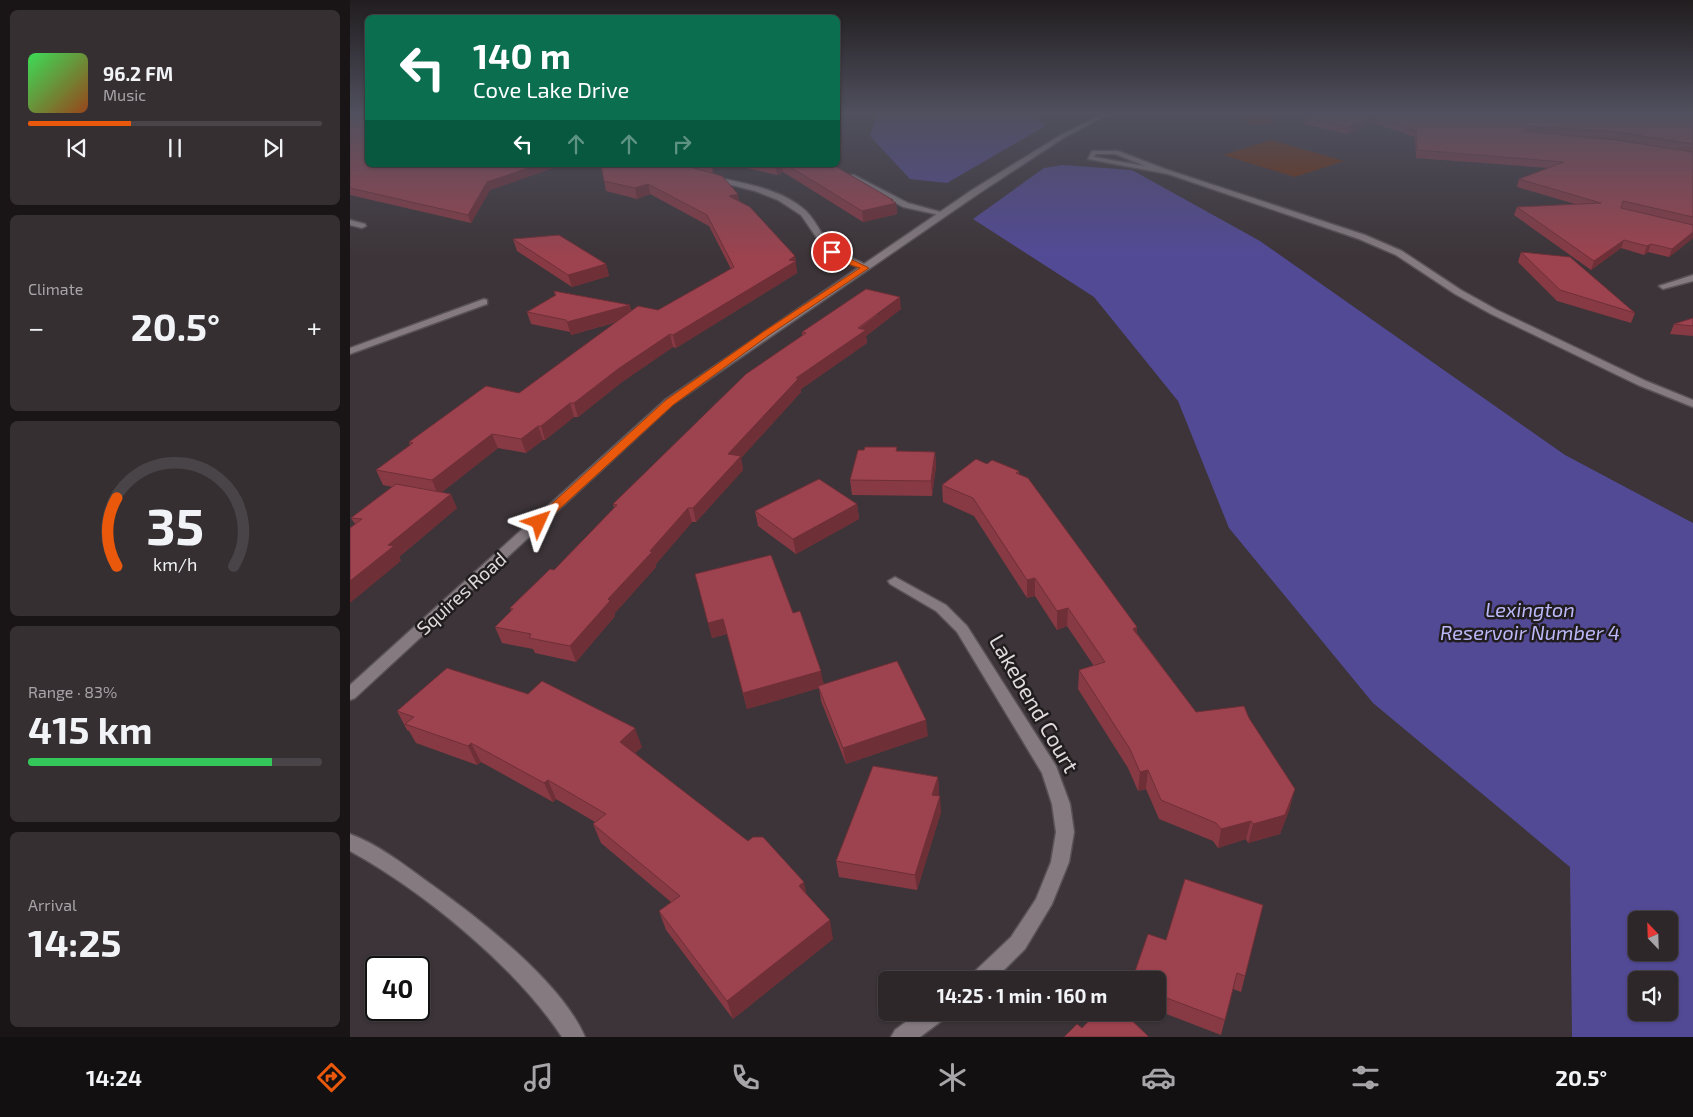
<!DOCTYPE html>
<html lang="en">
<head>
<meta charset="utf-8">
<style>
  :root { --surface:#2d272a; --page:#352f32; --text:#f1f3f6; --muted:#a7a5a8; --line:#484447; --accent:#ea580c }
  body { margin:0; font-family:"Exo 2",sans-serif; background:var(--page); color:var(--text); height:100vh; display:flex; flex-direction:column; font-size:19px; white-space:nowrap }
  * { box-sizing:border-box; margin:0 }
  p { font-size:16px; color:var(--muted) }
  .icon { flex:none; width:28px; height:28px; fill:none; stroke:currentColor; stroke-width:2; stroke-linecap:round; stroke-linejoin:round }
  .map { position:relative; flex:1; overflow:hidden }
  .drawer { display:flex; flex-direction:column; gap:10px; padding:10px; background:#191517; width:350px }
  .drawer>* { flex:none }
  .top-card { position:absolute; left:15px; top:15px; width:475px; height:152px; border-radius:8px; box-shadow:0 1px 4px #0004,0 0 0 1px var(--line); background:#0b6e4f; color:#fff; overflow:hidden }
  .needle { width:32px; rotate:337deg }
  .controls { position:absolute; left:1278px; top:911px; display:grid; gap:10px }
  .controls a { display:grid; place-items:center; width:50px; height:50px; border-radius:8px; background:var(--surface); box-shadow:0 1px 4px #0004,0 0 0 1px var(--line); font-size:25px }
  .speed { position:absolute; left:15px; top:956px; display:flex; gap:10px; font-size:25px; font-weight:700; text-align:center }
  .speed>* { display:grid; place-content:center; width:65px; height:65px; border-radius:50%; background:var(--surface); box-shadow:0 1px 4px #0004,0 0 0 1px var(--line); line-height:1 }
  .speed .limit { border:2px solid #111; border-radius:8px; background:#fff; color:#111 }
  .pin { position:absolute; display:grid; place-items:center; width:42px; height:42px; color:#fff; margin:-21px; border:2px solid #fff; border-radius:50%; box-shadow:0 1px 5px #0007 }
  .me { position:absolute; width:55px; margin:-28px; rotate:48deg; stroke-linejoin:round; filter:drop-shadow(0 0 4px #0008) }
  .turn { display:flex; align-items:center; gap:18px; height:105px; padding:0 25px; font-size:22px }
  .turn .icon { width:65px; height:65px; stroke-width:2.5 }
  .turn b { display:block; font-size:35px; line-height:42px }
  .lanes { display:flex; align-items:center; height:48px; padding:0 25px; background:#0003; justify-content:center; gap:25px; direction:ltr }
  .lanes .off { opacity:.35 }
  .big { font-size:38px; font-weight:700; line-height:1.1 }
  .drawer .widget { flex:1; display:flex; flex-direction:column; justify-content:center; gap:8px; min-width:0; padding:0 18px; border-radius:8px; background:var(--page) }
  .drawer .dial { align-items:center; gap:0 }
  .dial svg { height:130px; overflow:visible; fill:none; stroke:var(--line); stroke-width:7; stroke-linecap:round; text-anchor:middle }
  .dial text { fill:var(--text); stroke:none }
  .song { display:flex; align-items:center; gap:15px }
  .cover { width:60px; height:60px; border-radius:8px; background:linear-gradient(135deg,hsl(130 70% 55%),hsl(20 70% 35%)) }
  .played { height:5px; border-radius:2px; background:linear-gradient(90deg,var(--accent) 35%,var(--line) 35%) }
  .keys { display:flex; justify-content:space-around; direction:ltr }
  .heat { display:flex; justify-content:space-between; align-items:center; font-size:28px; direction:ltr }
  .charge { height:8px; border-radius:4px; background:linear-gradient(90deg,#34c759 83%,var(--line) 0) }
  .trip { position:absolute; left:528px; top:971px; width:288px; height:50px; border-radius:8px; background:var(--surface); box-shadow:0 1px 4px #0004,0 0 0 1px var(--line); font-weight:700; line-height:50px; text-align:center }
  .menu { display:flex; height:80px; justify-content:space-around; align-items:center; background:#121011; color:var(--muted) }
  .menu .icon { width:35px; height:35px }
  .menu .selected { color:var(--accent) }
  .menu b { font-size:22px; color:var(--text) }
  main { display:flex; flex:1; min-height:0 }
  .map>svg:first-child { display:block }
</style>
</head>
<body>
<main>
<section class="drawer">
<div class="widget">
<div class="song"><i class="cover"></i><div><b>96.2 FM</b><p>Music</p></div></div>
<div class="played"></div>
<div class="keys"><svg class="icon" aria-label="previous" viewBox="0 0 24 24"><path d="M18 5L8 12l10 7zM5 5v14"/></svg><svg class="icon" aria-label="pause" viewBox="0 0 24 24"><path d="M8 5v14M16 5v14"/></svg><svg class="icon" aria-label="next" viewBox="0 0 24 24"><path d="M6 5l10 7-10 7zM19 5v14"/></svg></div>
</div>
<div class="widget"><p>Climate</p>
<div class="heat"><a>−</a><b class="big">20.5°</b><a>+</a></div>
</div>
<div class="widget dial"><svg viewBox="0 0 100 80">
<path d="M14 69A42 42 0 1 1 86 69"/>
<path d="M14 69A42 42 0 0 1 14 27" stroke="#ea580c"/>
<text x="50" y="56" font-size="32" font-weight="700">35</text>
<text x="50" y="72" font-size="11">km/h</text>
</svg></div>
<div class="widget"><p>Range · 83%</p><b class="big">415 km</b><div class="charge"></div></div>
<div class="widget"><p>Arrival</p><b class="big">14:25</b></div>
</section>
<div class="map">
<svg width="1343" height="1037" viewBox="0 0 1343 1037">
  <rect width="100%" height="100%" fill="#3c3438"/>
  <path fill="#712c05" d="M886,112h32l7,12 -25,1z
    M921,140l73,21 -49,16 -72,-22z"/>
  <path fill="#534a96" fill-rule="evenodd" d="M528,112h148l21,13 -100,58 -37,-4 -40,-43z
    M712,165l70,5 128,71 305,214 128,68v514h-121l-2,-170 -197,-164 -144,-175 -51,-127 -84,-104 -121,-78 71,-51zM1286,920h33v32h-33zM1286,980h33v32h-33z"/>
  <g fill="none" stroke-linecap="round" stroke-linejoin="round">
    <g stroke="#585155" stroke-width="3">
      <path id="lane" d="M742,151h26l47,18 200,66 37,16 59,39 36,20 149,71 47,19v7l-55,-22 -147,-71 -36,-20 -59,-39 -37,-16 -191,-65 -80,-15zM746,154h19l30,12 -51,-9z
        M500,175h4l54,28 40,11 -4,2 -41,-9 -53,-30z"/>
    </g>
    <g stroke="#585155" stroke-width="3">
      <path id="street" d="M360,176c32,7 71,12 96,35 12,12 17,29 30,40 11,7 25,9 34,17l-7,2 -32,-16 -10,-10 -20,-29 -23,-15 -23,-9 -47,-12 -1,-1z
        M0,220l15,4 1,2 -4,2 -12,-3z
        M1343,275v6l-30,8 -4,-3z
        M134,299l3,1v4l-137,50v-6z
        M545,577l51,28 21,21 89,140 14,38 4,28 -5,30 -17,42 -27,45 -31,31h-24l3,-7 38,-36 25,-38 15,-37 5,-30 -4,-28 -10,-31 -85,-141 -21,-21 -46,-27 -2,-3z
        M0,834c27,10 52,29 75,46 50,35 136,101 160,157h-23c-46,-70 -139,-146 -212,-186z
        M569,1012h28l-3,7 -24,18h-29l4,-7z"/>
    </g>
    <g stroke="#585155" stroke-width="3">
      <path id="secondary" d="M756,112h7l-48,25 -87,57 -305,210 -318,294 -5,2v-15l315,-285 307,-210 89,-55z"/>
    </g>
    <use href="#lane" fill="#847a7f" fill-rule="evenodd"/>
    <use href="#street" fill="#847a7f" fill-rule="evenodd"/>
    <use href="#secondary" fill="#847a7f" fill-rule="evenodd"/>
  </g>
  <path fill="#873a44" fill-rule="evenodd" d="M0,112l18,53h193l-71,25 -19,33 -121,-28z
    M1343,112v126l-24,19 -21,-5 -4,3 -23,-7 -30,22 -77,-55 3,-8 58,-3 -58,-17 2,-8 29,-11 -132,-10 -1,-21 -42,-14 -26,11 -43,-10 1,-7zM1247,138l17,1 25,4z
    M251,165h111l1,9 27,28 55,54 2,17 -121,75 -3,-1 -51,35 -44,35h-4l-29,23h-2l-17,13 -28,-5 -56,44 15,16 -58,49 2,4 -46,-37 -4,-6 41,-31 -9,-2 -7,-15 34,-25 -1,-3 110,-49 98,-71 -46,13 -1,-3 -39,-8 -4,-12 28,-16 -1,-5 78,20 26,-1 73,-41 -22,-43 -59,-32 -13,5 -31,-8z
    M385,165h98l63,38 1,11 -34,8 -80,-50 -6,3z
    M163,239l93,25 3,12 -37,11 -55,-36z
    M1171,252l114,61 -4,10 -74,-22 -39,-39z
    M551,309l-35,27 1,7 -66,46v3l-60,66 2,12 -47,52h-4l-36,42v3l-42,47 1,2 -39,46 -41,-9 -2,-4 -31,-6 -7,-16 16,-16 -1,-3 44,-38 60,-62 -1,-4 189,-168v-4z
    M1343,318v18l-23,-2 4,-10z
    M547,451l38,1 1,14 -4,30 -80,-1 -2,-15z
    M637,464l32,7v3l118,153v6l59,79 53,6 41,90 -10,26 -32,9 -2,-4 -28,9 -5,-7 -54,-22 -13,-30 -8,2 -10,-23 -50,-79 1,-19 15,-4 -27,-40 -10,4 -22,-34 -8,2 -53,-82 -31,-14 -1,-17z
    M507,504l2,15 -63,35 -38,-28 -3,-15z
    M345,574l98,39 31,71 104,52 -82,28 -25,-63 -2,-13 -72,21 -20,-75 -15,4z
    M47,711l245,36 -7,6 171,141 27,45 -100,80 -67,-89 -7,-19 12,-9 -70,-59 -8,-19 2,-2 -39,-23 -3,3 -72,-40 -4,3 -61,-22 -7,-12 -2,-1z
    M588,777l1,16 -1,3 3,16 -24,78 -78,-13 -3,-16z
    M913,905l-22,87 -8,-3 -12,46 -65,-25v-30l10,-40z"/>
  <path fill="#6e2f37" d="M1025,116l-2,7 -26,11 1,-7z
    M491,139l1,10 -4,1v-10z
    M187,165h24l-71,25 -19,33 -3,-8 19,-33z
    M425,165h7l1,7 -6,3z
    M298,184l2,10 -13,5 -2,-11z
    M388,194l2,11 -11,-9z
    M543,200l1,4 2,-1 1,11 -34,8 -1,-11z
    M1343,232v6l-24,19 3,-8z
    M1274,240l-3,8 -30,22 3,-9z
    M1301,244l-3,8 -4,3 3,-9z
    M445,256l2,17 -121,75 -3,-13z
    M256,264l3,12 -37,11 -4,-12z
    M550,297l1,12 -35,27 1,7 -66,46v3l-60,66 2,12 -47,52 -3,-14 35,-54 68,-76z
    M280,305l3,12 -62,18 -4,-13z
    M320,334l3,13 -51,35 -44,35 -4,-14 44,-34z
    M220,403l4,14 -29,23 -4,-14z
    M188,426l5,14 -17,13 -5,-14z
    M142,434l6,14 -60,47 -6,-15z
    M585,452l1,14 -4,30 -1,-15z
    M101,494l6,14 -58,49 2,4 -51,42v-22l38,-36z
    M507,504l2,15 -63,35 -3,-15z
    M338,508l4,14 -36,42v3l-42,47 1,2 -39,46 -6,-16 38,-47z
    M685,578v18l-8,2v-18z
    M718,608l-1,18 -10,4v-19z
    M373,619l4,15 -15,4 -4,-15z
    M787,627l-1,19 -3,-17z
    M471,671l3,16 -6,-1 1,2 -72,21 -4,-16z
    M576,720l2,16 -82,28 -3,-16z
    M285,728l7,19 -15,14 -7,-19z
    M121,743l10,19 -4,3 -9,-19z
    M798,770l-2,19 -8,2 2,-19z
    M588,777l1,16 -6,18 -1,-16z
    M198,780l8,19 -3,3 -9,-19z
    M945,789l-5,19 -10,26 -32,9 5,-19z
    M590,796l1,16 -24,78 -2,-15z
    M901,821l-5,18 -28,9 3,-19z
    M454,882l4,19 -9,-15z
    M480,920l3,19 -100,80 -6,-18z"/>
  <path fill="#9d434f" stroke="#6e2f37" d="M0,112h18v53h169l-50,17 -19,33 -118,-27z
    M969,112h374v32l-76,-12 -89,-6 -4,5 92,9 77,12v65l-70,-16 -2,7 72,17v7l-21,17 -21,-5 -4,2 -23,-6 -30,21 -77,-54 84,-4 -82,-24 45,-17 -147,-12 -1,-20 -41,-14 -27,11 -43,-10z
    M488,131l3,8 -3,1z
    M251,165h82l39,11 16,18 -9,2 21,11 45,49 -6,4 7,1 -123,74 -3,-1 -52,35 -44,34h-4l-29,23h-3l-17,13 -29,-5 -60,46 -56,-10 37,-27 -4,-1 77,-56 33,7 119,-87 20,4 76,-43 -27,-52 -59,-31 -13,4 -31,-7z
    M437,165h46l60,35h-2l5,3 -34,8z
    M209,235l47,29 -38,11 -55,-36z
    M1171,252l49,5 65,56 -75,-23z
    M516,289l34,8 -42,31 8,2 -70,48h3l-71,76 13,2 -48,52h-5l-38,43 2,1 -44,47 2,2 -40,45 -41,-8 2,-4 -36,-7 18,-18 -3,-1 40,-39 4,1 63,-65 -4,-1 133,-130 60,-41 -4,-1z
    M204,291l76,14 -63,17 -1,-2 -39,-8 29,-17z
    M1343,318v8l-19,-2z
    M515,447h32l-1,4 39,1 -4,29 -81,-1 8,-30h6z
    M626,459l11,5 5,-4 27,11 -3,2 12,5 109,149 -4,2 63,83 48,-6 5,12 46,71 -10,26 -32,9 -2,-3 -30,8 -5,-6 -55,-23 -13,-30 -8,2 -10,-23 -51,-79 26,-8 -37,-54 -11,3 -22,-33 -8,2 -54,-82 -31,-13z
    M469,479l38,25 -64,35 -38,-28z
    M46,484l55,10 -63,51 6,1 -44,35v-53l12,-9 -11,-1z
    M421,555l22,58 7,-2 21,60 -78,22 -20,-74 -15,4 -13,-49z
    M547,661l29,59 -83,28 -25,-62z
    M97,668l81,26 14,-13 93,47 -15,14 128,99 5,-4h10l41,45 -5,4 31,34 -103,81 -68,-90 21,-15 -87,-72 13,-10 -58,-34 -4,3 -73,-40 -3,3 -63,-22 9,-7 -17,-6z
    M523,766l65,11 -6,18 8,1 -25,79 -79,-14z
    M835,879l78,26 -18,71 -8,-3 -12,47 -69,-26v-14h-24l16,-46 18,6z
    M747,1012h26l26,25h-85l13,-13 5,4z"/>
  <linearGradient id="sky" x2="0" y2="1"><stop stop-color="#211d1f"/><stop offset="0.44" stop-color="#50505e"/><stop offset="1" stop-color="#50505e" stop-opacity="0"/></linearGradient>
  <rect width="1343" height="257" fill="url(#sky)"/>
  <path fill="#ea580c" stroke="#983908" d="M482,250l37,18 -100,67 -96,70 -130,119h-8v-5l131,-119 97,-68 97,-64 -16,-5 -14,-9v-4z"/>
  <g text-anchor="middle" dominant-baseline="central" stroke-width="5" stroke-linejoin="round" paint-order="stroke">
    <g font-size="19" fill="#dfdadc" stroke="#211d1f">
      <text transform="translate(111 593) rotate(-42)">Squires Road</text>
    </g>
    <g font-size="20" font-style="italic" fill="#bcb9f9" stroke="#211d1f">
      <text x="1180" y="609">Lexington<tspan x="1180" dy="23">Reservoir Number 4</tspan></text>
    </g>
    <g font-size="22" fill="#dfdadc" stroke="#211d1f">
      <text transform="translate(685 703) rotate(60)">Lakebend Court</text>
    </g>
  </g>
</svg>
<div class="controls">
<a><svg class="needle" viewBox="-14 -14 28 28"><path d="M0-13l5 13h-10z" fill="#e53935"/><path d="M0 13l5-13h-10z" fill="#a7a5a8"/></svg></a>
<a><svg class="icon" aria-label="sound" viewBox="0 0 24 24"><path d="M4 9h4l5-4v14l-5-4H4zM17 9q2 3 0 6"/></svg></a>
</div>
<div class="speed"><div class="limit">40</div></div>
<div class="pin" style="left:482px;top:252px;background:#d93025"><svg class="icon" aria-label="arrive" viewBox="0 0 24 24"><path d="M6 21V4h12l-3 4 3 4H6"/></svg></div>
<svg class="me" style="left:189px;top:522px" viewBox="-20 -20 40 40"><path d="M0-17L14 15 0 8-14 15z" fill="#ea580c" stroke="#fff" stroke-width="4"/></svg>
<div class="trip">14:25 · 1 min · 160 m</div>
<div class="top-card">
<div class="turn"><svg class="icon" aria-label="left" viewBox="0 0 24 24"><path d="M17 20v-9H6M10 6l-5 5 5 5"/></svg><div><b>140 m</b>Cove Lake Drive</div></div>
<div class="lanes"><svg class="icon" aria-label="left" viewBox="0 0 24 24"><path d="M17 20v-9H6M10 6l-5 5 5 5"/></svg><svg class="icon off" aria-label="ahead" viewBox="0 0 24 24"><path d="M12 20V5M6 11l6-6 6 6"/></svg><svg class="icon off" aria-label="ahead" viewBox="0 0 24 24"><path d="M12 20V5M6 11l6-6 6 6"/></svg><svg class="icon off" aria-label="right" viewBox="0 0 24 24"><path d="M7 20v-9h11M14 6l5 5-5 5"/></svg></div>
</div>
</div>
</main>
<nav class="menu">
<b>14:24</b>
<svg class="icon selected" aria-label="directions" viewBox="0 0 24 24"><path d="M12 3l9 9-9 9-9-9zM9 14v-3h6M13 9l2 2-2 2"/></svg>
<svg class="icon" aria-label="music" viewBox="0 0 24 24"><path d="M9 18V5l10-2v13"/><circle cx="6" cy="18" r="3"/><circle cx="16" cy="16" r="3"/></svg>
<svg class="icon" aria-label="phone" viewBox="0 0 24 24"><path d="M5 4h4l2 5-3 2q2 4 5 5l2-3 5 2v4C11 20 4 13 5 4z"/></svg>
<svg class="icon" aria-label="climate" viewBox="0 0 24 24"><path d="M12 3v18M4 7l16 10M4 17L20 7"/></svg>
<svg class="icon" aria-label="car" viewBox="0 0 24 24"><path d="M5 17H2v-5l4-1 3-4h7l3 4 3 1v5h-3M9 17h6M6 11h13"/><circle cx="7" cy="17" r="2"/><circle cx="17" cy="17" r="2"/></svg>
<svg class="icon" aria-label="filters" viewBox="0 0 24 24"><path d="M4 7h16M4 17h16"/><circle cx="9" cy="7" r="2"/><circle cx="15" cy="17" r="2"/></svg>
<b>20.5°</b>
</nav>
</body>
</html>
